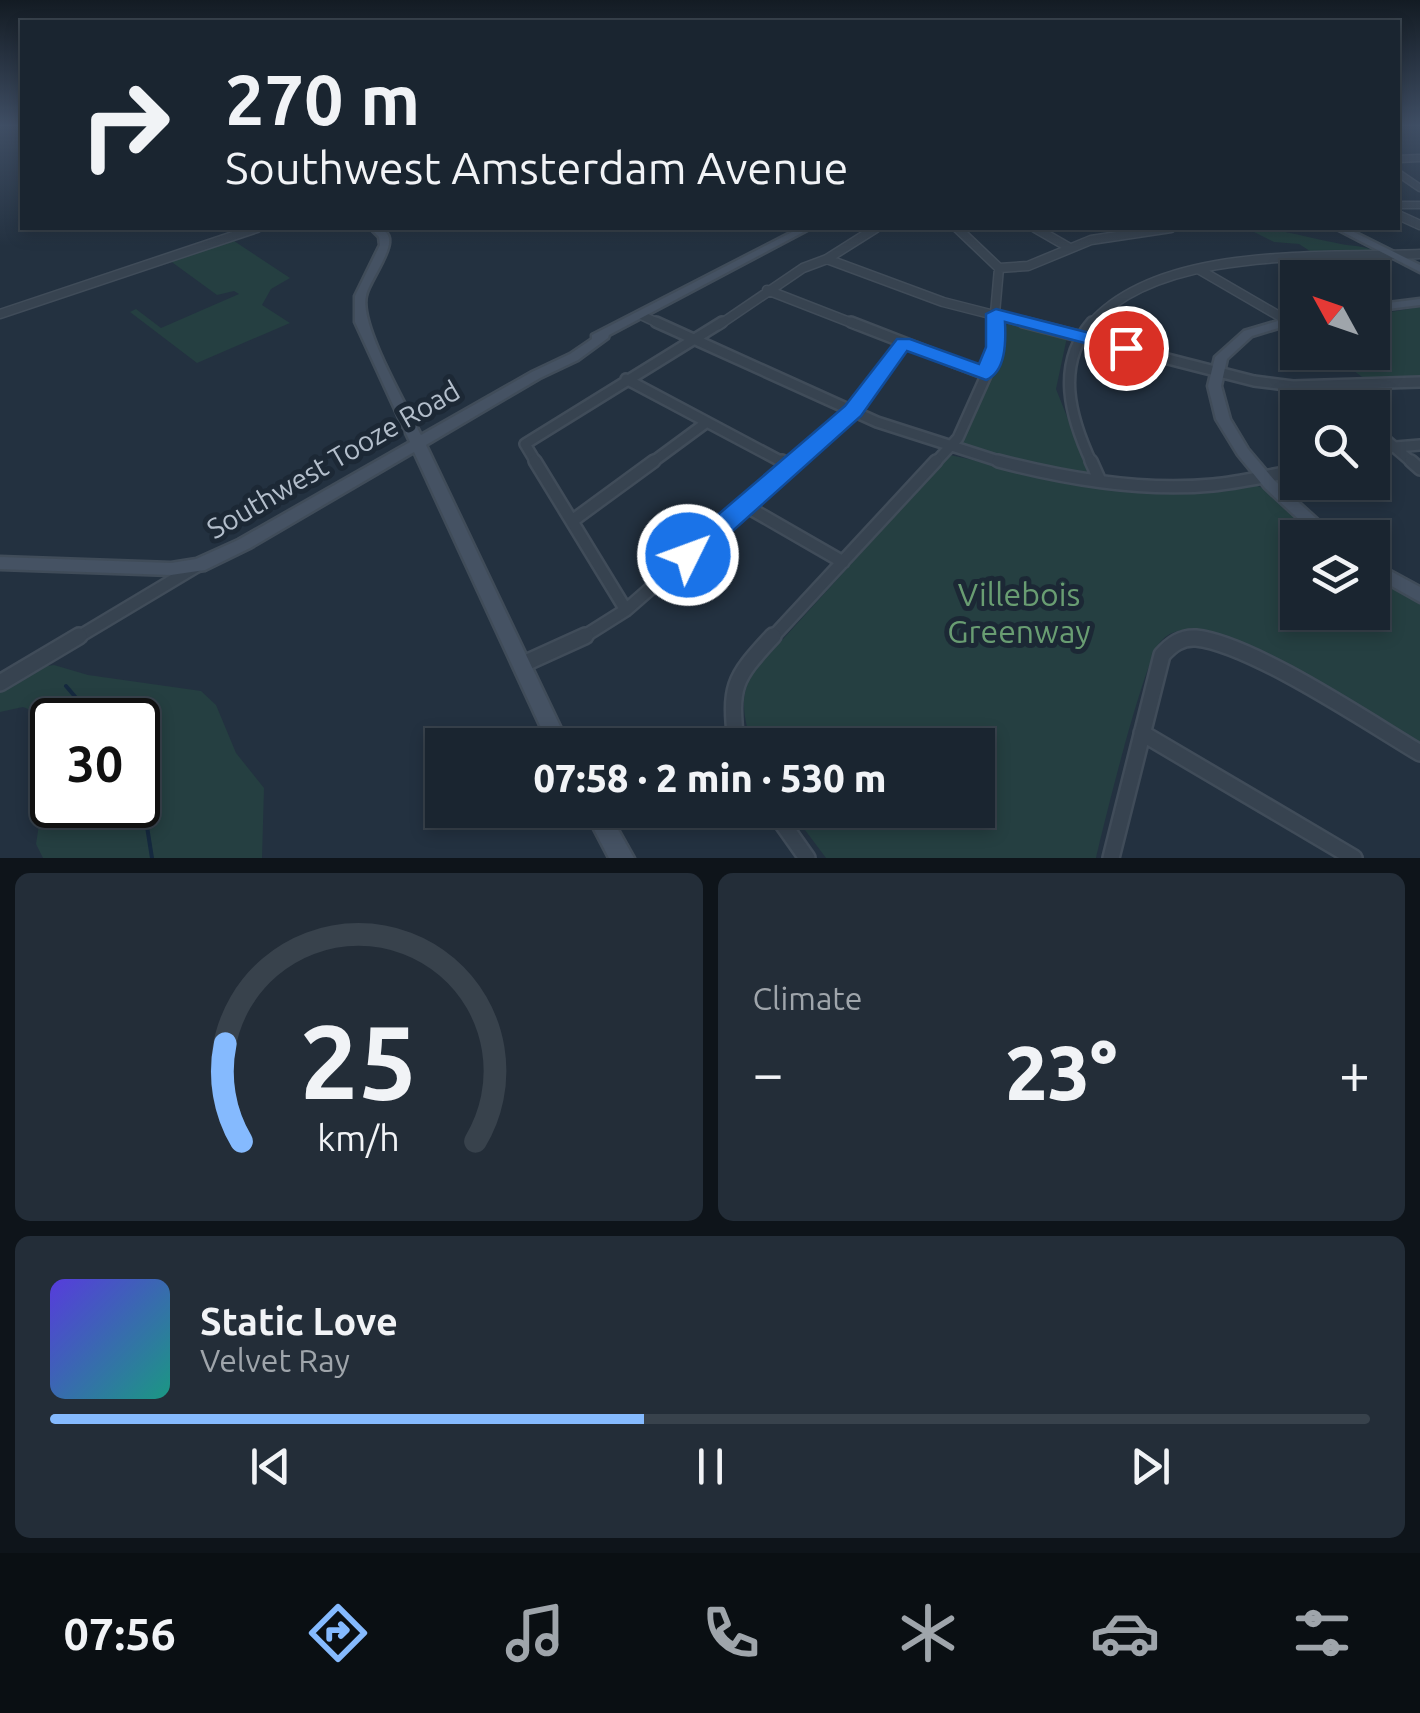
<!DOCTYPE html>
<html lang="en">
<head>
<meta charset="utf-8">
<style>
  :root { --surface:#1a2530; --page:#232d38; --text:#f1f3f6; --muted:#9fa5ab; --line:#38424c; --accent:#85bafe }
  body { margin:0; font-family:Ubuntu,sans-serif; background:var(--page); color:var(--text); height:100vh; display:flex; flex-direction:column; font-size:38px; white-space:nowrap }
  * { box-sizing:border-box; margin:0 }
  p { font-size:32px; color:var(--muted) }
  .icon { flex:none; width:55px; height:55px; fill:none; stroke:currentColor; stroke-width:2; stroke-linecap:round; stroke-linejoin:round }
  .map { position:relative; height:858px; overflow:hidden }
  .drawer { display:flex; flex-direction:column; gap:15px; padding:15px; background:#0e141a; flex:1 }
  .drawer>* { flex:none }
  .top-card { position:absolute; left:20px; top:20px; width:1380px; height:210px; border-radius:0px; box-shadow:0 5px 15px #0003,0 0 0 2px var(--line); background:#1a2530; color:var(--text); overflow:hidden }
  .needle { width:65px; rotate:310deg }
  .fabs { position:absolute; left:1280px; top:260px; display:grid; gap:20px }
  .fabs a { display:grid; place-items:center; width:110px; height:110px; border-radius:0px; background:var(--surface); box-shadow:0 5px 15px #0003,0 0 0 2px var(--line); font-size:50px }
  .speed { position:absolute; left:30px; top:698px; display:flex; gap:20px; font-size:50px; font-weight:700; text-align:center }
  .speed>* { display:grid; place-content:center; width:130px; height:130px; border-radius:50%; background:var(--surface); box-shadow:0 5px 15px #0003,0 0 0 2px var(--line); line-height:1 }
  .speed .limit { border:5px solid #111; border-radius:15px; background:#fff; color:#111 }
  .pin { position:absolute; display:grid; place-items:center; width:85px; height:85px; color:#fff; margin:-42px; border:5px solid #fff; border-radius:50%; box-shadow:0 2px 10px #0007 }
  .me { position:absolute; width:110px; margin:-55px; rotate:48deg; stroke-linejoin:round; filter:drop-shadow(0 0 8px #0008) }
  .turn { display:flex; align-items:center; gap:35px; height:210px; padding:0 40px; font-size:45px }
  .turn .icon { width:130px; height:130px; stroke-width:2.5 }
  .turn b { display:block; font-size:70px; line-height:85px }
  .big { font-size:75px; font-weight:800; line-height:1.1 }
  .drawer .tile { flex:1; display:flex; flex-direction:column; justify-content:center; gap:15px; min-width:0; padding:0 35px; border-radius:15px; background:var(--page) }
  .drawer .dial { align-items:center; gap:0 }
  .dial svg { height:260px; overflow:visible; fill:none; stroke:var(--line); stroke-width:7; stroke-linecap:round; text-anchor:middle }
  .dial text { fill:var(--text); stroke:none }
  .song { display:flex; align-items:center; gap:30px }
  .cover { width:120px; height:120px; border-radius:15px; background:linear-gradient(135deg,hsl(250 70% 55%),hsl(170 70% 35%)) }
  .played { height:10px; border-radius:5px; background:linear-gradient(90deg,var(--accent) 45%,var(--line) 45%) }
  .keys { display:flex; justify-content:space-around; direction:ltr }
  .heat { display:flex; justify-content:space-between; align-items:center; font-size:55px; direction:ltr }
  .drawer .tiles { flex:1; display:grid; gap:15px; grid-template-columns:1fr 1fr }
  .tile:last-child { grid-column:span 2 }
  .trip { position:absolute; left:425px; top:728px; width:570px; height:100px; border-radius:0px; background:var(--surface); box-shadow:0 5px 15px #0003,0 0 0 2px var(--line); font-weight:800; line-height:100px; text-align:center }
  .tabs { display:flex; height:160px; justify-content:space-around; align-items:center; background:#0a0f13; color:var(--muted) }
  .tabs .icon { width:70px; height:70px }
  .tabs .current { color:var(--accent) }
  .tabs b { font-size:45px; color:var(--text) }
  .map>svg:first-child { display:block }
</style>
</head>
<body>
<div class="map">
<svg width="1420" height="858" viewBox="0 0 1420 858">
  <rect width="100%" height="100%" fill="#233140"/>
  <path fill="#253f41" d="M1246,228c34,0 62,10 95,16 16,3 23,1 38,9l-63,2 -17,-11 -25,-2z
    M231,239l59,39 -19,11 -9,16 28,18 -93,40 -67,-51 6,-3 25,19 78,-34 -5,-3 -17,4 -48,-35z
    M1420,307v70l-55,2 -36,-26 43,-1 1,-37z
    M1007,324l60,13 -11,52 35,88 -135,-29z
    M950,455l137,29h165l11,4 56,49 -21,1v74h74l1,-37 47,28v141l-199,-109c-19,-4 -44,-11 -59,5 -18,18 -58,184 -66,218h-270l-36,-48h188v-65h-226c-8,-27 -14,-50 2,-74z
    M54,665l34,10 113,16 15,14 20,48 28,35 -2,70h-219l-7,-14 4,-26 19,-13h79v-85h-86v26l-15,-7 5,-16 -2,-9 -17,-7 -23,5v-25l40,-20z"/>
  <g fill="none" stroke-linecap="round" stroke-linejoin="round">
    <path stroke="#15293f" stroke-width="4" d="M66,686l29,34
      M138,770l14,88"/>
    <g stroke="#404c59" stroke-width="9">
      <path id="street-far4" d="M1398,159l22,-1
        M1398,173l22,15
        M1398,205h22"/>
    </g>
    <g stroke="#404c59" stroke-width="11">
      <path id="street-far3" d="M1398,215l22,10
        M957,228l42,40 -5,57
        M1035,228l33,19
        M827,259l116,43 90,23
        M999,268l29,-2 63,-26 80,-12
        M1200,270l86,50
        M767,290l90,35
        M0,314l257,-86
        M641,315l21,10
        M719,325l84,-57 24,-9 49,-31
        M1090,325c69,-80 233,-67 330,-71"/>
    </g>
    <g stroke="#404c59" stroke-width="14">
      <path id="street-far2" d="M656,322l221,100 131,42
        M851,322l134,52
        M1023,322l231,59 39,5 127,-4
        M626,379l160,85
        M1323,387l25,21
        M1372,428l42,36
        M1372,449l48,-4
        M537,464l-12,-20 197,-122
        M650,464l57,-42
        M793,464l60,-53 51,-68
        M934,464l24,-26 35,-78 1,-38
        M1092,464c-22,-47 -37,-99 0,-142"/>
    </g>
    <g stroke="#404c59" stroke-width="16">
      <path id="street-far1" d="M535,461l91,149
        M782,461l9,5
        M998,461c69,18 144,31 215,24 29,-3 57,-10 85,-14
        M1091,461l9,20
        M1411,461l9,8
        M744,505l99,57
        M572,521l82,-60
        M75,639l122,-73
        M580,639l46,-29 170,-149
        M771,639l165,-178
        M1187,639h10"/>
    </g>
    <g stroke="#404c59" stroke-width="20">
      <path id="street" d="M521,665l64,-29
        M0,683l79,-47
        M1142,733l212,125
        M736,745c-6,-59 -4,-65 37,-109
        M773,810l34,48
        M1111,858l51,-203c9,-10 19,-18 34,-17 56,6 172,84 224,115"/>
    </g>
    <g stroke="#404c59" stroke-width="5">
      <path id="secondary" d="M370,228c44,0 -1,49 -4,68 -7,29 41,110 55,139l111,-63 38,-18 22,-15v-4l208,-107h11l-202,107 -1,3 -30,22 -38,18 -114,67 143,300h-20l-135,-293 -164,96 -45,22 -34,5 -171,-6v-12l171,6 25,-4 42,-19 172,-98 -55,-120v-26l25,-51 -1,-8z
        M1335,228h11l74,37v7z
        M1420,299v6l-48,6v-6z
        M1298,315v7l-46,14 -25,23 -6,27 9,33 18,30 27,32 63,57h-19l-54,-50 -27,-33 -22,-36 -8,-33 7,-29 29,-26z
        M1372,561l48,26v15l-48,-27z
        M584,810h23l27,48h-25z"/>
    </g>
    <use href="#street-far4" stroke="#374350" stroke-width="6"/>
    <use href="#street-far3" stroke="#374350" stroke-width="8"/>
    <use href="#street-far2" stroke="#374350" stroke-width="9"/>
    <use href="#street-far1" stroke="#374350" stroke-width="11"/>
    <use href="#street" stroke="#374350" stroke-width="15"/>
    <use href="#secondary" fill="#455263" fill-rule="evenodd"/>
  </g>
  <linearGradient id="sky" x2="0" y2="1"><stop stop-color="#131b23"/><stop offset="0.51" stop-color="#3f4e64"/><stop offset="1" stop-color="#3f4e64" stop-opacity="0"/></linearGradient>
  <rect width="1420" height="246" fill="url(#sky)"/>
  <path fill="#1a73e8" stroke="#114b97" stroke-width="2.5" d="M996,309l137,35 2,4 -9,6 -121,-32c1,20 1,50 -19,58l-79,-29 -46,65 -163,146 -10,3 -9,-3 -4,-7 4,-7 166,-142 52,-67h13l69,25 7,-17v-33z"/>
  <g text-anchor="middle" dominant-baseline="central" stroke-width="10" stroke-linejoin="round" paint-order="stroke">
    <g font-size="28" fill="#b3becb" stroke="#1c2835">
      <text transform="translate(333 459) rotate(-30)">Southwest Tooze Road</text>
    </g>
    <g font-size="32" fill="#699d72" stroke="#1c2835">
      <text x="1019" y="594">Villebois<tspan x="1019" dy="37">Greenway</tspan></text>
    </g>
  </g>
</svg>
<div class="fabs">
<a><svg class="needle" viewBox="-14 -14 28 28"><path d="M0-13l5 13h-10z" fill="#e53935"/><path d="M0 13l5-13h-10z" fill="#9fa5ab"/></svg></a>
<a><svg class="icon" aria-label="search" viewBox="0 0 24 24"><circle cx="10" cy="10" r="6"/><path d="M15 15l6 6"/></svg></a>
<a><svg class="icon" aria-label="layers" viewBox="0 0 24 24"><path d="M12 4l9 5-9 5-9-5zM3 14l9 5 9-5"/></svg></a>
</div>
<div class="speed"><div class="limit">30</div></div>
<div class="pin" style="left:1126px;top:348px;background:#d93025"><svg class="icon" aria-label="arrive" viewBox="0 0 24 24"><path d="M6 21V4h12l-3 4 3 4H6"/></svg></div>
<svg class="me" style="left:688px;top:555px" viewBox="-20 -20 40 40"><circle r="17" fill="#1a73e8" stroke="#fff" stroke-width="3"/><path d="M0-11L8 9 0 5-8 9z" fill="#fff"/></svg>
<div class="trip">07:58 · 2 min · 530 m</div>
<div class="top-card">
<div class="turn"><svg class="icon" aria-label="right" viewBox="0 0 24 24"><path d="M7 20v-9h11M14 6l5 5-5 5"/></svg><div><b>270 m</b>Southwest Amsterdam Avenue</div></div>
</div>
</div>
<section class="drawer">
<div class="tiles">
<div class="tile dial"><svg viewBox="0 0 100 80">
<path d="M14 69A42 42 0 1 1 86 69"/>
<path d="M14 69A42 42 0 0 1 9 39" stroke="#85bafe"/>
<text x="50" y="56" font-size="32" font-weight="700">25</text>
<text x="50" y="72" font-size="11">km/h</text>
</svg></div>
<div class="tile"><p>Climate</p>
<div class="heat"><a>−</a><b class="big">23°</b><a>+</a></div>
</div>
<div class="tile">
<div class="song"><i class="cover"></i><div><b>Static Love</b><p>Velvet Ray</p></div></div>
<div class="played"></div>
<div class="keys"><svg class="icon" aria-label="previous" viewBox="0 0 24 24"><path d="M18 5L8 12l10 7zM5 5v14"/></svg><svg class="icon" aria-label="pause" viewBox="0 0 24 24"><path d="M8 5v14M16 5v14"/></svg><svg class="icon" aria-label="next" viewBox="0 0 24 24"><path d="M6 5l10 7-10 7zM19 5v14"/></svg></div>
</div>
</div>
</section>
<nav class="tabs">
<b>07:56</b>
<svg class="icon current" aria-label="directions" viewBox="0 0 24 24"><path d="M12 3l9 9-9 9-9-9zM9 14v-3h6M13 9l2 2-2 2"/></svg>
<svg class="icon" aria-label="music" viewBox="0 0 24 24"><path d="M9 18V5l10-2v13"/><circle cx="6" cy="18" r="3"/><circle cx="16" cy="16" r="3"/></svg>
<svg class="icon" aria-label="phone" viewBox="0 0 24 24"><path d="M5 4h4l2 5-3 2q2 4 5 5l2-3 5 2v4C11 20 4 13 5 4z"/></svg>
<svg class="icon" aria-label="climate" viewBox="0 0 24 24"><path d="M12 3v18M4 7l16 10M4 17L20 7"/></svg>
<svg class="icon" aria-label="car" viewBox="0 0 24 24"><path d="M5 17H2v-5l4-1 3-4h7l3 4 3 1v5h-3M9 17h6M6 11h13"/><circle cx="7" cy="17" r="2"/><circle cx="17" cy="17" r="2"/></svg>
<svg class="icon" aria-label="filters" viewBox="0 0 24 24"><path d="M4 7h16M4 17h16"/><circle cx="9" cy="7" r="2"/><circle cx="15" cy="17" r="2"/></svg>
</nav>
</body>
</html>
